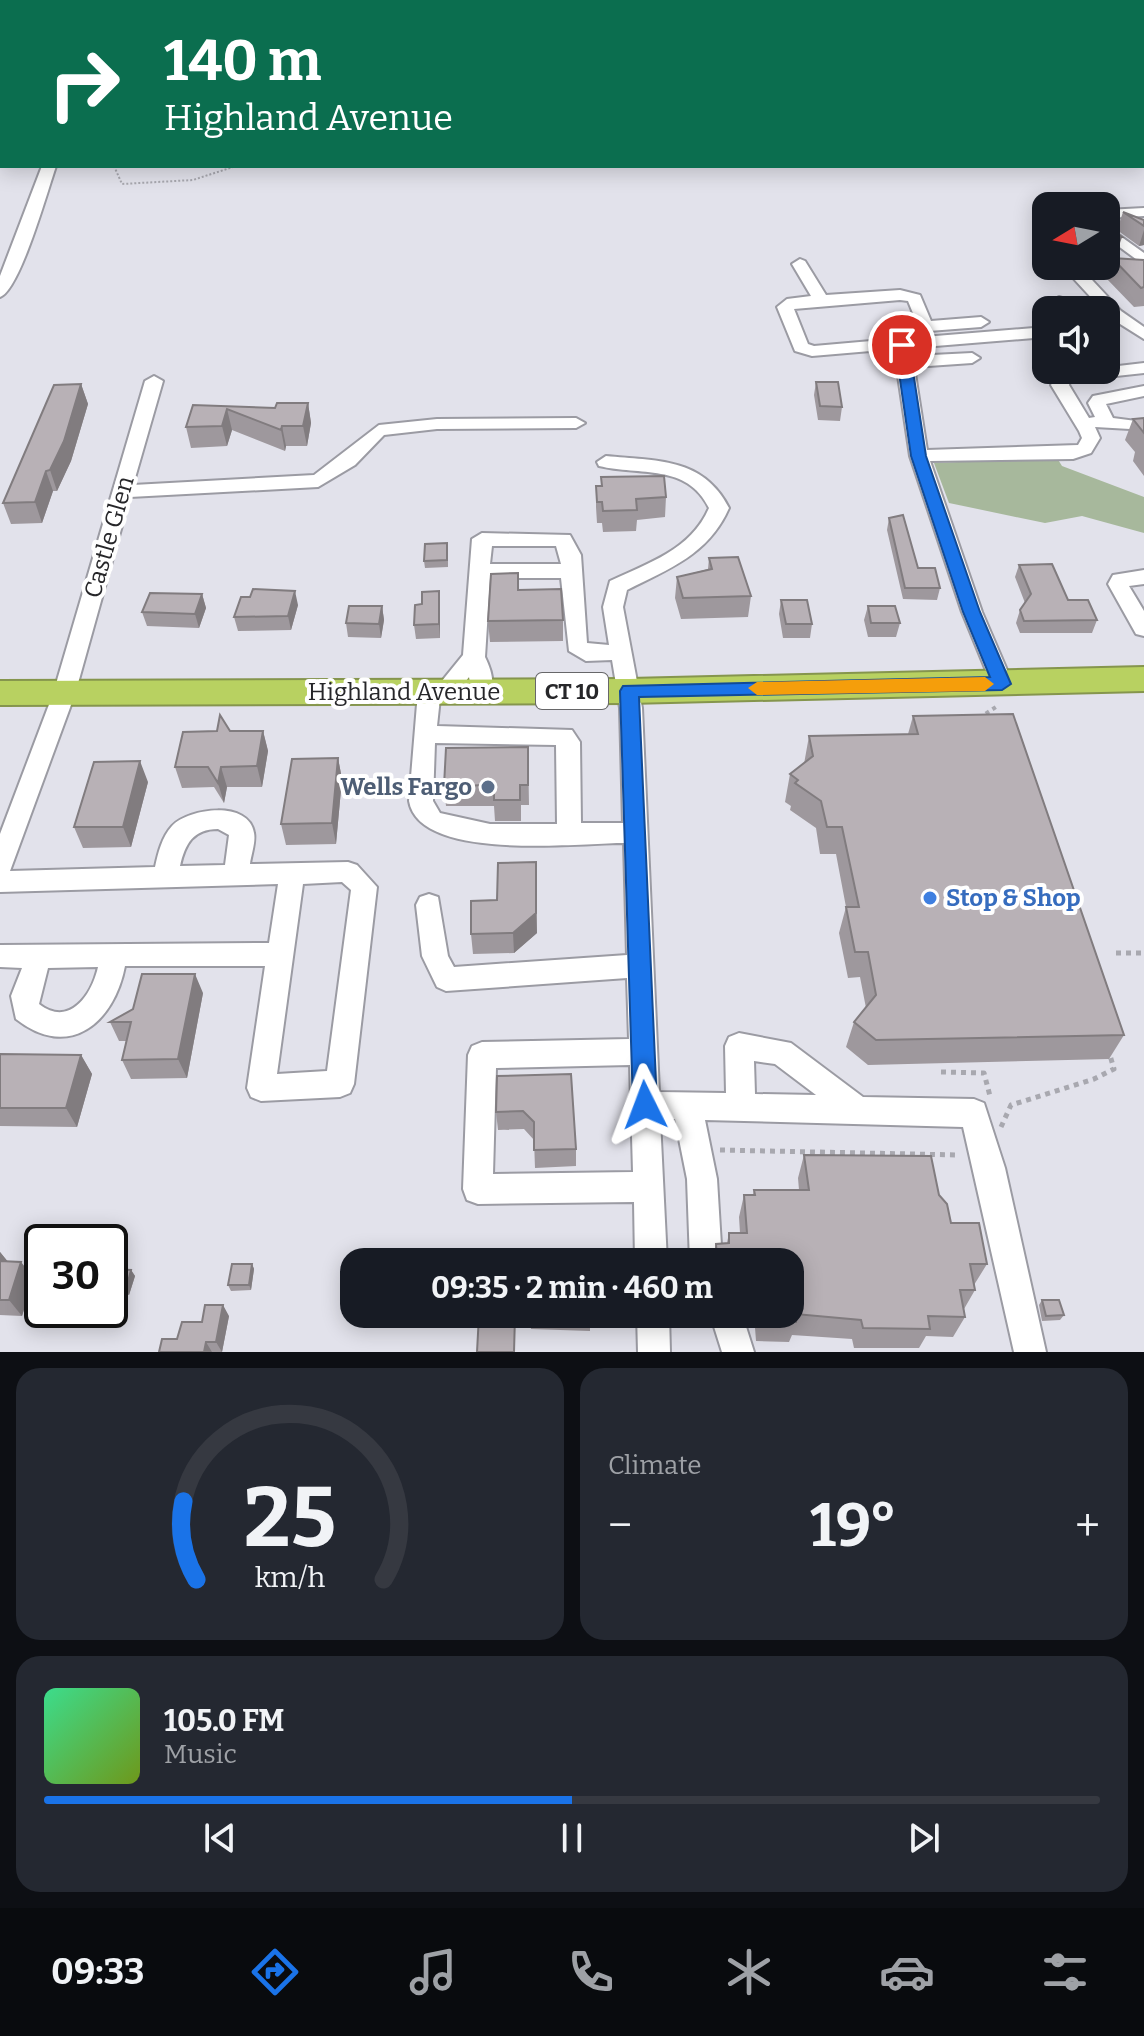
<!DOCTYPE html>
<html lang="en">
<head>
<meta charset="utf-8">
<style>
  :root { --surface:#171b24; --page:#242831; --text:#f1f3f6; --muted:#9ea1a6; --line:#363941; --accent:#1a73e8 }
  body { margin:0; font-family:Bitter,serif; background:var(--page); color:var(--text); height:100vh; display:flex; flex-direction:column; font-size:30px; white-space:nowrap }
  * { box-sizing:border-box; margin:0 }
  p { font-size:26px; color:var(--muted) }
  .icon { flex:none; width:44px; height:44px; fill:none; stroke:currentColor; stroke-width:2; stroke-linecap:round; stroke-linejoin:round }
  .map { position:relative; height:1352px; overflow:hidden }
  .panel { display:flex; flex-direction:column; gap:16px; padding:16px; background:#0d0f14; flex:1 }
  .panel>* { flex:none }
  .banner { position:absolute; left:0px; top:0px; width:1144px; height:168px; box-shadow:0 4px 20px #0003; background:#0b6e4f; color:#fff; overflow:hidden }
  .needle { width:52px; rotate:260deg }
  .fabs { position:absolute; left:1032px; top:192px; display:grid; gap:16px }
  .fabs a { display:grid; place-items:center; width:88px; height:88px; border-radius:16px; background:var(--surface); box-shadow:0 4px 20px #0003; font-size:40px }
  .speed { position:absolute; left:24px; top:1224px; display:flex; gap:16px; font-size:40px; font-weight:700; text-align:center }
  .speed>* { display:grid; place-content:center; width:104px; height:104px; border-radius:50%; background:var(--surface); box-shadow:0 4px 20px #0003; line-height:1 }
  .speed .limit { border:4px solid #111; border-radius:12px; background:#fff; color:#111 }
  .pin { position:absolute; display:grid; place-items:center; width:68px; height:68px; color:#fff; margin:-34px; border:4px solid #fff; border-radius:50%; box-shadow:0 2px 8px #0007 }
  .me { position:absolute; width:88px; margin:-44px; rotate:357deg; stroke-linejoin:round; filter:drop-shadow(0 0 6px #0008) }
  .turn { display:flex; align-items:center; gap:28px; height:168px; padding:0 32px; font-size:36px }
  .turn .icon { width:104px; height:104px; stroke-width:2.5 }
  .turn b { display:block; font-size:56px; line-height:68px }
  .big { font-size:60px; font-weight:700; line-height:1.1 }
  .panel .card { flex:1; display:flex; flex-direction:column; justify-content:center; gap:12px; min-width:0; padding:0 28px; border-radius:24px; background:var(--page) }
  .panel .dial { align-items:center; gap:0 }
  .dial svg { height:208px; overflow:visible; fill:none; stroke:var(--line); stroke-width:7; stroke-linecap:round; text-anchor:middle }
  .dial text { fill:var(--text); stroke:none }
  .song { display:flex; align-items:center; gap:24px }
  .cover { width:96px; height:96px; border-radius:12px; background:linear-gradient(135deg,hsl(150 70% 55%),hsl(80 70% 35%)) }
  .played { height:8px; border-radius:4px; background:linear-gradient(90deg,var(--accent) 50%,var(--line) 50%) }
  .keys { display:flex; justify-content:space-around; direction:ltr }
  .heat { display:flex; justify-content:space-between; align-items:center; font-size:44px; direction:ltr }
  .panel .tiles { flex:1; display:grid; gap:16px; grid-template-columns:1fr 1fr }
  .card:last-child { grid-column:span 2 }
  .trip { position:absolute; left:340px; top:1248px; width:464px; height:80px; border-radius:24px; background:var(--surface); box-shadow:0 4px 20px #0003; font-weight:700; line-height:80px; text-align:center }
  .tabs { display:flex; height:128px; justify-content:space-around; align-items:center; background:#090b0e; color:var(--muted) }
  .tabs .icon { width:56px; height:56px }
  .tabs .current { color:var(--accent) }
  .tabs b { font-size:36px; color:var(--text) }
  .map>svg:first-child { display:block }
</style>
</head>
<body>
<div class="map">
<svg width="1144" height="1352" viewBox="0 0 1144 1352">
  <rect width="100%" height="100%" fill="#e2e2eb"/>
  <path fill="#a7b89c" d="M1057,458l5,8 82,31v36l-62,-17 -37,7 -96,-20 -15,-40z"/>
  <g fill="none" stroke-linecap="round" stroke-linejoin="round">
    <g stroke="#9b9ba3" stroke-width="4">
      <path id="minor" d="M924,0h13l2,2h-13z
        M0,35h2v8h-2z
        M1142,123l2,1v9l-2,-1z
        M42,166h14c-8,23 -36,124 -56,131v-21z
        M1144,208v8l-38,2v-8z
        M1106,226l38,27v12l-38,-28z
        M800,259l5,2 21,34 74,-5 20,5 11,26 50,-4 8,5 -8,5 -65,5 -5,6 135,-11v10l-135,11 1,8 60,-3 8,5 -8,5 -58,4 13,83 151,-5 4,-7 -3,-7 -28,-46 7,-12 86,-10v10l-74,8 -1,4 20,33 6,-1 -7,-14 5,-7 51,-10v10l-38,8 7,14 31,4v12l-14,-5 -35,-2 5,11 -9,15 -18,6 -143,2 52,151 31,72 -3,6h-16l-32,-78 -52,-156 -16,-107 -82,7 -17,-5 -18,-44 10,-8 24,-3 -19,-32zM900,300l8,1 7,17 -18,12 -3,9 -80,7 -6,-2 -14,-35z
        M1062,266h17l42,45 23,16v12l-35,-22z
        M1059,297l6,2 5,11h-16l-3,-8z
        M154,376l9,5 -30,104 181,-10 65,-50 58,-6 139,-1 9,5 -9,5 -139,1 -53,6 -29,30 -37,22 -188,10 -55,197 -65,177 145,-4c3,-14 7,-30 17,-41 17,-18 77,-26 82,7 2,9 -3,22 -4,31l98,-2 9,3 20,22 -23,197 -4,9 -10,4 -79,4 -10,-4 -4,-9 18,-122h-140c-11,57 -56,95 -109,53l-5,-23 11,-28 -22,-1v-22l269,-2 9,-59 -278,8v-58l53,-140 92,-313zM218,829l11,6 -4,30 -45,1c5,-22 13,-37 38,-37zM342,882l9,8 -24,181 -50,3 26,-190zM98,967c-6,27 -28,61 -59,37l9,-36z
        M606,456c50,5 97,1 123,52 -20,46 -60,61 -102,82l-4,17 19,101 17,384 67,1 -1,-47 4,-9 10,-4 52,10 72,54 111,2 10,4 21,65 41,184h-32l-51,-225 -258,-7 12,59 5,83h-32l-3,-83 -12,-60h-15l7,143h-32l-1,-60 -156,2 -11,-4 -4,-11 5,-134 4,-9 10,-4 147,-3 -2,-61 -181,13 -9,-4 -15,-31 -6,-51 4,-8 9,-3 9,3 10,59 6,11 173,-12 -3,-112c-47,0 -205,19 -215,-42l9,-109 11,-8 8,3 26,-32 9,-116 10,-6 88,2 11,20 6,88 22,2 -6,-38 7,-26c38,-18 81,-31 99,-73 -22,-45 -69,-32 -110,-42l-2,-4zM492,546h64l5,18h-71zM490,578h71l8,73 17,10 26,-1 8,48 3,115h-42l-1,-81 -8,-12 -135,-4 3,-28h13l16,-21 4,21h16c7,-13 2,-29 -4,-41zM435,743l121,2 1,79h-67l-50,-11 -7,-12zM754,1061l21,3 41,31 -61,-1zM630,1065l3,107 -140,2 3,-106z
        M1144,570v14l-15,2 15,25v25l-8,-2 -28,-50 5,-9z
        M637,1314h32l1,38h-32z
        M710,1314h32l12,38h-32z"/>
    </g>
    <g stroke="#85954d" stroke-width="4">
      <path id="highway" d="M1144,667v24l-515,12 -629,2v-24l629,-2z"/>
    </g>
    <path stroke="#a8a8af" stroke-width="2" stroke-dasharray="2 2" stroke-linecap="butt" d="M114,166l8,18 71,-4 43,-14"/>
    <path stroke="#a8a8af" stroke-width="4" stroke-dasharray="4 4" stroke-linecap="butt" d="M979,718l20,-13"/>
    <path stroke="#a8a8af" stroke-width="5" stroke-dasharray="5 5" stroke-linecap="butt" d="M1116,953h28
      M941,1072l43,1 6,23
      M1001,1127l10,-22 83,-26 20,-10 -5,-17
      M720,1150l239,5"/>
    <use href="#minor" fill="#fff" fill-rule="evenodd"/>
    <use href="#highway" fill="#b8d161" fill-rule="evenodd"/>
  </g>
  <path fill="#9e989d" d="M1123,212l21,8v25l-5,1 -22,-16z
    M1112,258l32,2v46l-10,1 -28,-29z
    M816,382l26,25 -2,14 -22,-1 -4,-25z
    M81,384l7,20 -17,57 -14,30h-4l-11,32 -31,1 -8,-21z
    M308,403l3,20 -4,23h-21l-1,5 -53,-21 -5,16 -36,2 -5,-21 7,-22 82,3z
    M1144,418v58l-11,-15 2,-9 -10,-12 8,-21z
    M601,477l65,20 -1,20 -28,3 -1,11 -33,1 -1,-9h-5l-1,-16v-21h5z
    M889,518l29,50 22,20 -3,12 -34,-1 -16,-69z
    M448,550v17l-23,1 -1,-7z
    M709,558l42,38 -3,21 -67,2 -6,-21 2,-21 31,-8z
    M1019,565l78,55 -5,13h-72l-4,-10 4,-13 5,-7 -10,-26z
    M202,594l4,14 -7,20 -52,-2 -5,-14z
    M250,597l48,8 -7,25 -53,1 -4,-14z
    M781,600l31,24 -2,14h-27l-4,-24z
    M422,604l18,1v33l-24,1 -2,-14z
    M382,606l2,14 -3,18 -33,-1 -2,-14z
    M868,606l32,17 -4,14h-28l-4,-17z
    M563,620v21l-73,1 -2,-21z
    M913,716l211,319 -15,24 -241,6 -22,-18 8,-25 12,-14 -6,-31 -12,1 -9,-45 7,-26 -10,-53h-16l-4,-26 -26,-18 1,-4 -6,-4 5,-28 14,-10 5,-28 99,-2z
    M230,731h33l5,20 -6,36h-35l-3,16 -10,-16 -32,1 -7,-21z
    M528,747l1,58h-8v16h-26l-1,-15h-48l-2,-20z
    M338,758l4,21 -6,65 -50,1 -5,-21z
    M148,782l-17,65 -48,1 -9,-21z
    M537,933l-23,20 -41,1 -2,-20z
    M203,993l-16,85 -56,1 -9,-19 4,-19h-7l-9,-19z
    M0,1054l81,1 11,19 -15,53 -77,-1z
    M497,1076l79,73v17l-41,2 -1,-28 -10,-11 -26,1 -2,-18z
    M804,1155l135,40 12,28 36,41 -13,21 1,5 -11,19 1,8 -12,20 -27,-1 -7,12h-65l-2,-9 -60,-4 -3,7 -33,-1 -2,-27h36v-52h-78l4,-18 11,-1 2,-10h11l-1,-16 5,-22h9l1,-5h45l-1,-12z
    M0,1252l8,10 26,16 -12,38 -22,-1z
    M252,1264l2,5 -3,21 -20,1 -3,-6z
    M110,1269l21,1 4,6 -6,19 -19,-1z
    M1042,1300l22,15 -4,5 -18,1 -3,-16z
    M229,1316l-7,36h-63l43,-30z
    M530,1319l60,2v10l-59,-2z"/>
  <path fill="#817c7f" d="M2,136v17l-2,3v-17z
    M1144,230v15l-5,1z
    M1122,237l-4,12 -12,2v-12z
    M81,384l7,20 -17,57 -14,30 -7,-21z
    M308,403l3,20 -4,23 -4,-20z
    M227,409l5,21 -5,16 -5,-20z
    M282,426l4,20 -1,5 -4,-21z
    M46,471l7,20 -11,32 -7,-21z
    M295,591l3,14 -7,25 -3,-14z
    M439,591l1,14v33l-1,-14z
    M202,594l4,14 -7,20 -4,-14z
    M382,606l2,14 -3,18 -2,-14z
    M263,731l5,20 -6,36 -5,-21z
    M338,758l4,21 -6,65 -4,-21z
    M140,761l8,21 -17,65 -8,-20z
    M221,767l6,20 -3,16 -6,-20z
    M536,862l1,71 -23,20 -1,-20z
    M195,974l8,19 -16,85 -9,-19z
    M81,1055l11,19 -15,53 -11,-19z
    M0,1252l9,11 -9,9z
    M21,1262l13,16 -12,38 -13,-16z
    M252,1264l2,5 -3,21 -2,-5z
    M131,1270l4,6 -6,19 -3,-5z
    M223,1305l6,11 -7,36 -6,-10z
    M206,1342l6,10h-8z"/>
  <path fill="#b8b1b6" stroke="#817c7f" stroke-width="2" d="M0,106h2v30l-2,3z
    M1123,212l21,8v6z
    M1106,213l2,14 14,10 -16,2z
    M1112,258l32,2v27l-3,1z
    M816,382h22l4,25 -22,-1z
    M81,384l-17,57 -14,29 -4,1 -11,31 -32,1 51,-118z
    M277,403h31l-5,23h-21l-1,4 -54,-21 -5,17 -36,1 7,-22 82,3z
    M1144,418v15l-11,-14z
    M664,476l2,21 -30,2 1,11 -34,1 -1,-9h-5l-1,-16h6l-1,-9z
    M903,515l15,53h17l5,20h-35l-16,-70z
    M447,543v17l-23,1 1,-17z
    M738,557l13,39 -68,2 -6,-21 35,-8 -3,-11z
    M1052,564l16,36h20l9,20 -73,1 -4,-11 11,-16 -12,-29z
    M518,573v17l43,-1 2,31 -75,1 3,-47z
    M253,589l42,2 -7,25 -54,1 7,-20h9z
    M439,591v33l-25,1 1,-20 7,-1v-12z
    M150,593l52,1 -7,20 -53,-2z
    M781,600h26l5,24h-26z
    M349,606h33l-3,18 -33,-1z
    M868,606h27l5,17h-29z
    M1013,714l111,321 -248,5 -22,-18 22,-27 -8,-43h-13l-9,-45h13l-17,-80h-15l-6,-26 -26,-18 3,-3 -8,-6 23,-18 -4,-20 109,-2 -5,-18z
    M220,715l10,16h33l-6,35 -36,1 -3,16 -10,-16h-33l8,-35 34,-1z
    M528,747v38h-8v15h-26v-15l-50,1 2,-38z
    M338,758l-6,65 -51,1 11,-65z
    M140,761l-17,66h-49l20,-65z
    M536,862v51l-23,20 -42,1v-33l26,-1 1,-37z
    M142,974h53l-17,85 -56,1 9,-38h-21l23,-13z
    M0,1054l81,1 -15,53h-66z
    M571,1074l5,75 -42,1v-28l-11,-11 -27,1 1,-36z
    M804,1155l127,1 8,39 8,9 4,19h28l8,41h-17l5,26h-15l5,27 -37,-1 2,13 -67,-1 -2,-8 -65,-6v8h-34v-8h28v-52h-73l-1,-18 13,-1v-10h18l-3,-38h11l-1,-5h55z
    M554,1249l37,1v12h-37z
    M0,1261l21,1 -12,38h-9z
    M232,1264h20l-3,21h-21z
    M110,1269l21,1 -5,20 -16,-1z
    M1042,1300h17l5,15 -18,1z
    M205,1305h18l-7,37h-10l-2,10h-45l3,-13h15l5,-17h20z
    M530,1314h60v7l-60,-2z
    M479,1315l36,1 -1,36h-37z"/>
  <path fill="#1a73e8" stroke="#114b97" stroke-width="2" d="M902,341l7,4 17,111 54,156 31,72 -9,6 -363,7 18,408 -3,8 -9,3 -8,-3 -4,-8 -13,-414 3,-5 367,-9 -27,-65 -52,-156 -16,-111z"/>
  <path fill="#f59e0b" d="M985,677l9,7 -9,7 -228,4 -9,-7 9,-6z"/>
  <circle fill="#5c6f8a" stroke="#fff" stroke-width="3" cx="488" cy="787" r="8"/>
  <circle fill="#3f7fe0" stroke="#fff" stroke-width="3" cx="930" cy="898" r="8"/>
  <g text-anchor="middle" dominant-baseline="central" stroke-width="8" stroke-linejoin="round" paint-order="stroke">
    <rect fill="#fff" stroke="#676769" stroke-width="2" x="536" y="673" width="72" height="36" rx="6"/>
    <g font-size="22" font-weight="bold" fill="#262629">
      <text x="572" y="691">CT 10</text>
    </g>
    <g font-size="24" fill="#262629" stroke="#fff">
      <text transform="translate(109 537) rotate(-74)">Castle Glen</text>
      <text x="404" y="692">Highland Avenue</text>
    </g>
    <g font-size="24" font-weight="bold" fill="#4e5e75" stroke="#fff" text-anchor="end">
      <text x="472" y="787">Wells Fargo</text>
    </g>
    <g font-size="24" font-weight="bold" fill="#366cbe" stroke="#fff" text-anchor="start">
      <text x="946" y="898">Stop &amp; Shop</text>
    </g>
  </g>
</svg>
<div class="fabs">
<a><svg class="needle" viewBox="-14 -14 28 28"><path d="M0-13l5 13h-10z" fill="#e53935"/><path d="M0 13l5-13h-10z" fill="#9ea1a6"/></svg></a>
<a><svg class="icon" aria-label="sound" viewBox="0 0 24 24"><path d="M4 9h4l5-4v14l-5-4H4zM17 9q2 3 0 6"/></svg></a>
</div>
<div class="speed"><div class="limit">30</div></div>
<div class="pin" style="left:902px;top:345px;background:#d93025"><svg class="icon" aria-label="arrive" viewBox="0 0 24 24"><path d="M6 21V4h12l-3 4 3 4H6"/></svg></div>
<svg class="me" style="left:645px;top:1105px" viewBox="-20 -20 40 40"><path d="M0-17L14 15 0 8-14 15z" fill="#1a73e8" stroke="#fff" stroke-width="4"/></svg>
<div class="trip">09:35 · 2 min · 460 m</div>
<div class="banner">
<div class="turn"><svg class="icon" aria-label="right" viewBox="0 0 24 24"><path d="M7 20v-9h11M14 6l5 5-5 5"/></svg><div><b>140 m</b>Highland Avenue</div></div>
</div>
</div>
<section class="panel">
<div class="tiles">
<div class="card dial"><svg viewBox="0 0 100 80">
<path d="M14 69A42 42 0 1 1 86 69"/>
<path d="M14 69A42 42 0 0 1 9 39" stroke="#1a73e8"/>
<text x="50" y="56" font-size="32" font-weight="700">25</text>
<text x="50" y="72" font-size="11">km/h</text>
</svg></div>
<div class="card"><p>Climate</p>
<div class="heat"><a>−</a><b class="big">19°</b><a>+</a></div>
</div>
<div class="card">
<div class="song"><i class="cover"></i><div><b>105.0 FM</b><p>Music</p></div></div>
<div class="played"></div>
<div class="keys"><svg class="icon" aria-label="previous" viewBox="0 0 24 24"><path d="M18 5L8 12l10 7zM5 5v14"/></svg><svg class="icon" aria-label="pause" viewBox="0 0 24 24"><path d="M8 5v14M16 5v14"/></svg><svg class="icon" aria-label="next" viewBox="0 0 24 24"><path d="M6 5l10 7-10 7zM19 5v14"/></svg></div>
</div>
</div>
</section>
<nav class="tabs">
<b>09:33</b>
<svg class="icon current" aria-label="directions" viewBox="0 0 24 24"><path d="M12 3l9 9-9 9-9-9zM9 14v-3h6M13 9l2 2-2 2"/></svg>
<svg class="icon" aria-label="music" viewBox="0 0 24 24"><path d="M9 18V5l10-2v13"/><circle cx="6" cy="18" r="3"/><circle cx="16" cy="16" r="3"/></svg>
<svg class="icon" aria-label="phone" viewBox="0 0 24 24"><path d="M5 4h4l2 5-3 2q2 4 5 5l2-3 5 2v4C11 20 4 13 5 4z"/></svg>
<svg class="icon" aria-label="climate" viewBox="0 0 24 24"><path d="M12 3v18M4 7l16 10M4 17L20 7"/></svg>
<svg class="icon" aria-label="car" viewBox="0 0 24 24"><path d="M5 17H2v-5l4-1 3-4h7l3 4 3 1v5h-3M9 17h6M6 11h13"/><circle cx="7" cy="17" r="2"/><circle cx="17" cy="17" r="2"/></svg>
<svg class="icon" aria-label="filters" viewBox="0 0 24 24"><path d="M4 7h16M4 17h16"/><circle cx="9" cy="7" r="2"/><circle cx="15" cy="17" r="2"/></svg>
</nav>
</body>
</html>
